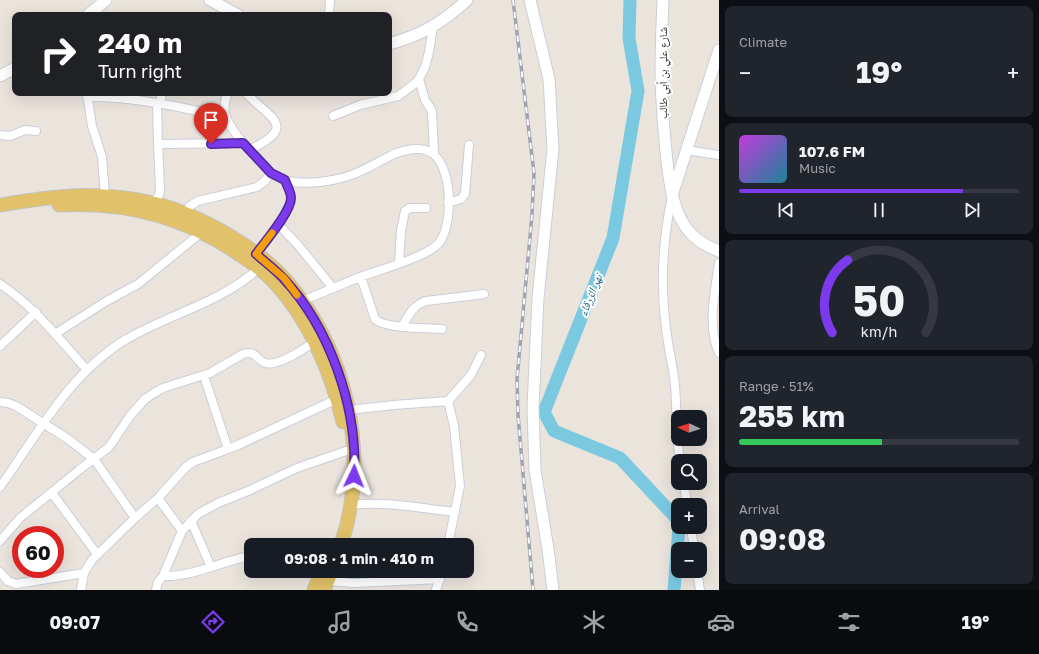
<!DOCTYPE html>
<html lang="en">
<head>
<meta charset="utf-8">
<style>
  :root { --surface:#171b24; --page:#20242c; --text:#f1f3f6; --muted:#9ea1a6; --line:#363941; --accent:#7c3aed }
  body { margin:0; font-family:"Golos Text","Noto Naskh Arabic",sans-serif; background:var(--page); color:var(--text); height:100vh; display:flex; flex-direction:column; font-size:15px; white-space:nowrap }
  * { box-sizing:border-box; margin:0 }
  p { font-size:13px; color:var(--muted) }
  .icon { flex:none; width:22px; height:22px; fill:none; stroke:currentColor; stroke-width:2; stroke-linecap:round; stroke-linejoin:round }
  .map { position:relative; flex:1; overflow:hidden }
  .sheet { display:flex; flex-direction:column; gap:6px; padding:6px; background:#0d0f14; width:320px }
  .sheet>* { flex:none }
  .top-card { position:absolute; left:12px; top:12px; width:380px; height:84px; border-radius:8px; box-shadow:0 4px 16px #0002; background:#202124; color:#fff; overflow:hidden }
  .needle { width:26px; rotate:274deg }
  .tools { position:absolute; left:671px; top:410px; display:grid; gap:8px }
  .tools a { display:grid; place-items:center; width:36px; height:36px; border-radius:8px; background:var(--surface); box-shadow:0 4px 16px #0002; font-size:20px }
  .speed { position:absolute; left:12px; top:526px; display:flex; gap:8px; font-size:20px; font-weight:700; text-align:center }
  .speed>* { display:grid; place-content:center; width:52px; height:52px; border-radius:50%; background:var(--surface); box-shadow:0 4px 16px #0002; line-height:1 }
  .speed .limit { border:6px solid #d22; background:#fff; color:#111 }
  .pin { position:absolute; display:grid; place-items:center; width:34px; height:34px; color:#fff; margin:-41px -17px; border-radius:50% 50% 50% 0; rotate:-45deg; box-shadow:0 0 4px #0007 }
  .pin .icon { rotate:45deg }
  .me { position:absolute; width:44px; margin:-22px; rotate:2deg; stroke-linejoin:round; filter:drop-shadow(0 0 3px #0008) }
  .turn { display:flex; align-items:center; gap:14px; height:84px; padding:0 20px; font-size:18px }
  .turn .icon { width:52px; height:52px; stroke-width:2.5 }
  .turn b { display:block; font-size:28px; line-height:34px }
  .big { font-size:30px; font-weight:700; line-height:1.1 }
  .sheet .widget { flex:1; display:flex; flex-direction:column; justify-content:center; gap:6px; min-width:0; padding:0 14px; border-radius:8px; background:var(--page) }
  .sheet .dial { align-items:center; gap:0 }
  .dial svg { height:104px; overflow:visible; fill:none; stroke:var(--line); stroke-width:7; stroke-linecap:round; text-anchor:middle }
  .dial text { fill:var(--text); stroke:none }
  .song { display:flex; align-items:center; gap:12px }
  .cover { width:48px; height:48px; border-radius:6px; background:linear-gradient(135deg,hsl(290 70% 55%),hsl(190 70% 35%)) }
  .played { height:4px; border-radius:2px; background:linear-gradient(90deg,var(--accent) 80%,var(--line) 80%) }
  .keys { display:flex; justify-content:space-around; direction:ltr }
  .heat { display:flex; justify-content:space-between; align-items:center; font-size:22px; direction:ltr }
  .charge { height:6px; border-radius:3px; background:linear-gradient(90deg,#34c759 51%,var(--line) 0) }
  .trip { position:absolute; left:244px; top:538px; width:230px; height:40px; border-radius:8px; background:var(--surface); box-shadow:0 4px 16px #0002; font-weight:700; line-height:40px; text-align:center }
  .menu { display:flex; height:64px; justify-content:space-around; align-items:center; background:#090b0e; color:var(--muted) }
  .menu .icon { width:28px; height:28px }
  .menu .current { color:var(--accent) }
  .menu b { font-size:18px; color:var(--text) }
  main { display:flex; flex:1; min-height:0 }
  .map>svg:first-child { display:block }
</style>
</head>
<body>
<main>
<div class="map">
<svg width="719" height="590" viewBox="0 0 719 590">
  <rect width="100%" height="100%" fill="#eae4dd"/>
  <g fill="none" stroke-linecap="round" stroke-linejoin="round">
    <path stroke="#7ac9e1" stroke-width="13" d="M630,0l-1,38 9,53 -25,147 -69,174 10,19 66,27 58,62
      M674,590l5,-63"/>
    <g stroke="#cbced9" stroke-width="6">
      <path id="service" d="M257,252c9,-11 34,-40 34,-53 0,-7 -3,-13 -6,-19"/>
    </g>
    <g stroke="#cbced9" stroke-width="10">
      <path id="minor" d="M329,15l1,-15
        M419,79l6,21 7,11 2,43
        M87,93l5,33 10,31 3,39
        M228,93c-8,17 -2,27 8,41 8,11 18,20 26,29 5,5 8,10 13,13 22,13 67,5 88,-6 18,-8 35,-22 56,-21 15,1 22,11 26,25 6,18 6,55 -7,70 -12,13 -59,26 -78,33 -19,8 -39,16 -58,24
        M246,93c23,25 54,33 3,57
        M87,97c31,-1 62,4 92,10 16,3 30,8 46,9
        M157,103l1,41
        M160,104l2,-11
        M333,116l27,-11 38,-9 15,-11 6,-6 6,-12 4,-15 4,-25
        M0,135l10,1 15,-6 11,1
        M686,150l33,5
        M672,196c-9,43 -12,88 -6,132 2,19 7,38 9,57 2,26 1,51 5,76
        M153,203l6,-8 1,-6 -2,-45 85,-1
        M448,203l13,-4 4,-5 4,-49
        M184,214l6,-8 8,-5 59,-14 8,-6 6,-8
        M278,224l20,21 35,43
        M399,263l2,-32 4,-20 5,-3h16
        M719,263c-4,27 -12,65 0,90
        M361,277l14,42c10,10 52,9 67,10
        M0,284c35,23 59,55 87,86
        M402,327c7,-12 10,-21 24,-26l58,-7
        M55,334l50,-32 33,-18 64,-52
        M0,346l36,-34
        M204,376l24,73
        M0,402l8,1 8,3 52,33 26,20 41,59
        M349,410l45,-5 54,-4 23,-26 10,-20
        M684,483l3,22
        M0,487c37,-52 69,-113 125,-147 44,-26 96,-37 134,-72
        M52,493l45,61
        M158,498l24,33
        M351,505c34,-4 69,3 104,7
        M191,521l20,46
        M691,527l3,22
        M0,541l20,-23 59,-48 30,-23 21,-31 15,-17 9,-6 9,-5 47,-15 33,-19c14,-4 12,5 22,9 13,4 39,-14 49,-21
        M448,545l12,-59 -6,-60 -6,-25
        M697,571l3,19
        M0,572l8,9 8,3 68,-11
        M163,576c31,1 58,-15 88,-20
        M328,581l26,2 86,-4
        M81,590l3,-17 8,-13 43,-42 23,-20 28,-31 7,-5 43,-16 101,-47
        M156,590l2,-8 5,-6 19,-45 16,-17 20,-11 30,-12 49,-23 49,-17
        M436,590l6,-19"/>
    </g>
    <g stroke="#cbced9" stroke-width="13">
      <path id="tertiary" d="M210,0l28,15
        M530,0l19,79 4,70 -15,149 -5,110 2,62 13,79 5,41
        M663,0c-1,23 -2,47 -2,70 0,31 3,62 6,92 3,23 6,48 20,67 8,11 19,17 32,22
        M88,15l18,-15
        M389,44c33,-9 53,-21 78,-44
        M0,76l15,-8
        M673,192l46,-142"/>
    </g>
    <g stroke="#c3c3c3" stroke-width="15">
      <path id="primary" d="M0,205c55,-9 97,-15 153,-2 43,10 102,43 132,76 62,71 86,176 56,266
        M59,205c65,-4 127,12 181,50 11,7 22,15 31,24 37,38 60,92 72,143
        M314,590l8,-19
        M324,590l8,-19"/>
    </g>
    <use href="#service" stroke="#fff" stroke-width="4"/>
    <use href="#minor" stroke="#fff" stroke-width="8"/>
    <use href="#tertiary" stroke="#fff" stroke-width="11"/>
    <use href="#primary" stroke="#e1c26a" stroke-width="13"/>
    <g stroke="#a0a3b2" stroke-width="3.5">
      <path id="rail" d="M513,0l21,173 -2,42 -15,164 1,36 15,175"/>
    </g>
    <use href="#rail" stroke="#fff" stroke-width="2" stroke-dasharray="6" stroke-linecap="butt"/>
  </g>
  <g fill="none" stroke-linecap="round" stroke-linejoin="round">
    <g stroke="#51269a" stroke-width="10">
      <path id="route" d="M211,144l32,-1 28,30 14,7c2,6 6,12 6,18 0,14 -27,45 -35,56 9,8 19,15 27,24 47,50 75,130 71,198"/>
    </g>
    <use href="#route" stroke="#7c3aed" stroke-width="7"/>
    <path stroke="#f59e0b" stroke-width="7" d="M272,233l-16,21 28,24 13,17"/>
  </g>
  <g text-anchor="middle" dominant-baseline="central" stroke-width="4" stroke-linejoin="round" paint-order="stroke">
    <g font-size="11" fill="#292929" stroke="#fff">
      <text transform="translate(662 73) rotate(-90)">شارع علي بن أبي طالب</text>
    </g>
    <g font-size="12" font-style="italic" fill="#1b688b" stroke="#fff">
      <text transform="translate(590 295) rotate(-68)">نهر الزرقاء</text>
    </g>
  </g>
</svg>
<div class="tools">
<a><svg class="needle" viewBox="-14 -14 28 28"><path d="M0-13l5 13h-10z" fill="#e53935"/><path d="M0 13l5-13h-10z" fill="#9ea1a6"/></svg></a>
<a><svg class="icon" aria-label="search" viewBox="0 0 24 24"><circle cx="10" cy="10" r="6"/><path d="M15 15l6 6"/></svg></a>
<a>+</a>
<a>−</a>
</div>
<div class="speed"><div class="limit">60</div></div>
<div class="pin" style="left:211px;top:144px;background:#d93025"><svg class="icon" aria-label="arrive" viewBox="0 0 24 24"><path d="M6 21V4h12l-3 4 3 4H6"/></svg></div>
<svg class="me" style="left:354px;top:476px" viewBox="-20 -20 40 40"><path d="M0-17L14 15 0 8-14 15z" fill="#7c3aed" stroke="#fff" stroke-width="4"/></svg>
<div class="trip">09:08 · 1 min · 410 m</div>
<div class="top-card">
<div class="turn"><svg class="icon" aria-label="right" viewBox="0 0 24 24"><path d="M7 20v-9h11M14 6l5 5-5 5"/></svg><div><b>240 m</b>Turn right</div></div>
</div>
</div>
<section class="sheet">
<div class="widget"><p>Climate</p>
<div class="heat"><a>−</a><b class="big">19°</b><a>+</a></div>
</div>
<div class="widget">
<div class="song"><i class="cover"></i><div><b>107.6 FM</b><p>Music</p></div></div>
<div class="played"></div>
<div class="keys"><svg class="icon" aria-label="previous" viewBox="0 0 24 24"><path d="M18 5L8 12l10 7zM5 5v14"/></svg><svg class="icon" aria-label="pause" viewBox="0 0 24 24"><path d="M8 5v14M16 5v14"/></svg><svg class="icon" aria-label="next" viewBox="0 0 24 24"><path d="M6 5l10 7-10 7zM19 5v14"/></svg></div>
</div>
<div class="widget dial"><svg viewBox="0 0 100 80">
<path d="M14 69A42 42 0 1 1 86 69"/>
<path d="M14 69A42 42 0 0 1 26 13" stroke="#7c3aed"/>
<text x="50" y="56" font-size="32" font-weight="700">50</text>
<text x="50" y="72" font-size="11">km/h</text>
</svg></div>
<div class="widget"><p>Range · 51%</p><b class="big">255 km</b><div class="charge"></div></div>
<div class="widget"><p>Arrival</p><b class="big">09:08</b></div>
</section>
</main>
<nav class="menu">
<b>09:07</b>
<svg class="icon current" aria-label="directions" viewBox="0 0 24 24"><path d="M12 3l9 9-9 9-9-9zM9 14v-3h6M13 9l2 2-2 2"/></svg>
<svg class="icon" aria-label="music" viewBox="0 0 24 24"><path d="M9 18V5l10-2v13"/><circle cx="6" cy="18" r="3"/><circle cx="16" cy="16" r="3"/></svg>
<svg class="icon" aria-label="phone" viewBox="0 0 24 24"><path d="M5 4h4l2 5-3 2q2 4 5 5l2-3 5 2v4C11 20 4 13 5 4z"/></svg>
<svg class="icon" aria-label="climate" viewBox="0 0 24 24"><path d="M12 3v18M4 7l16 10M4 17L20 7"/></svg>
<svg class="icon" aria-label="car" viewBox="0 0 24 24"><path d="M5 17H2v-5l4-1 3-4h7l3 4 3 1v5h-3M9 17h6M6 11h13"/><circle cx="7" cy="17" r="2"/><circle cx="17" cy="17" r="2"/></svg>
<svg class="icon" aria-label="filters" viewBox="0 0 24 24"><path d="M4 7h16M4 17h16"/><circle cx="9" cy="7" r="2"/><circle cx="15" cy="17" r="2"/></svg>
<b>19°</b>
</nav>
</body>
</html>
